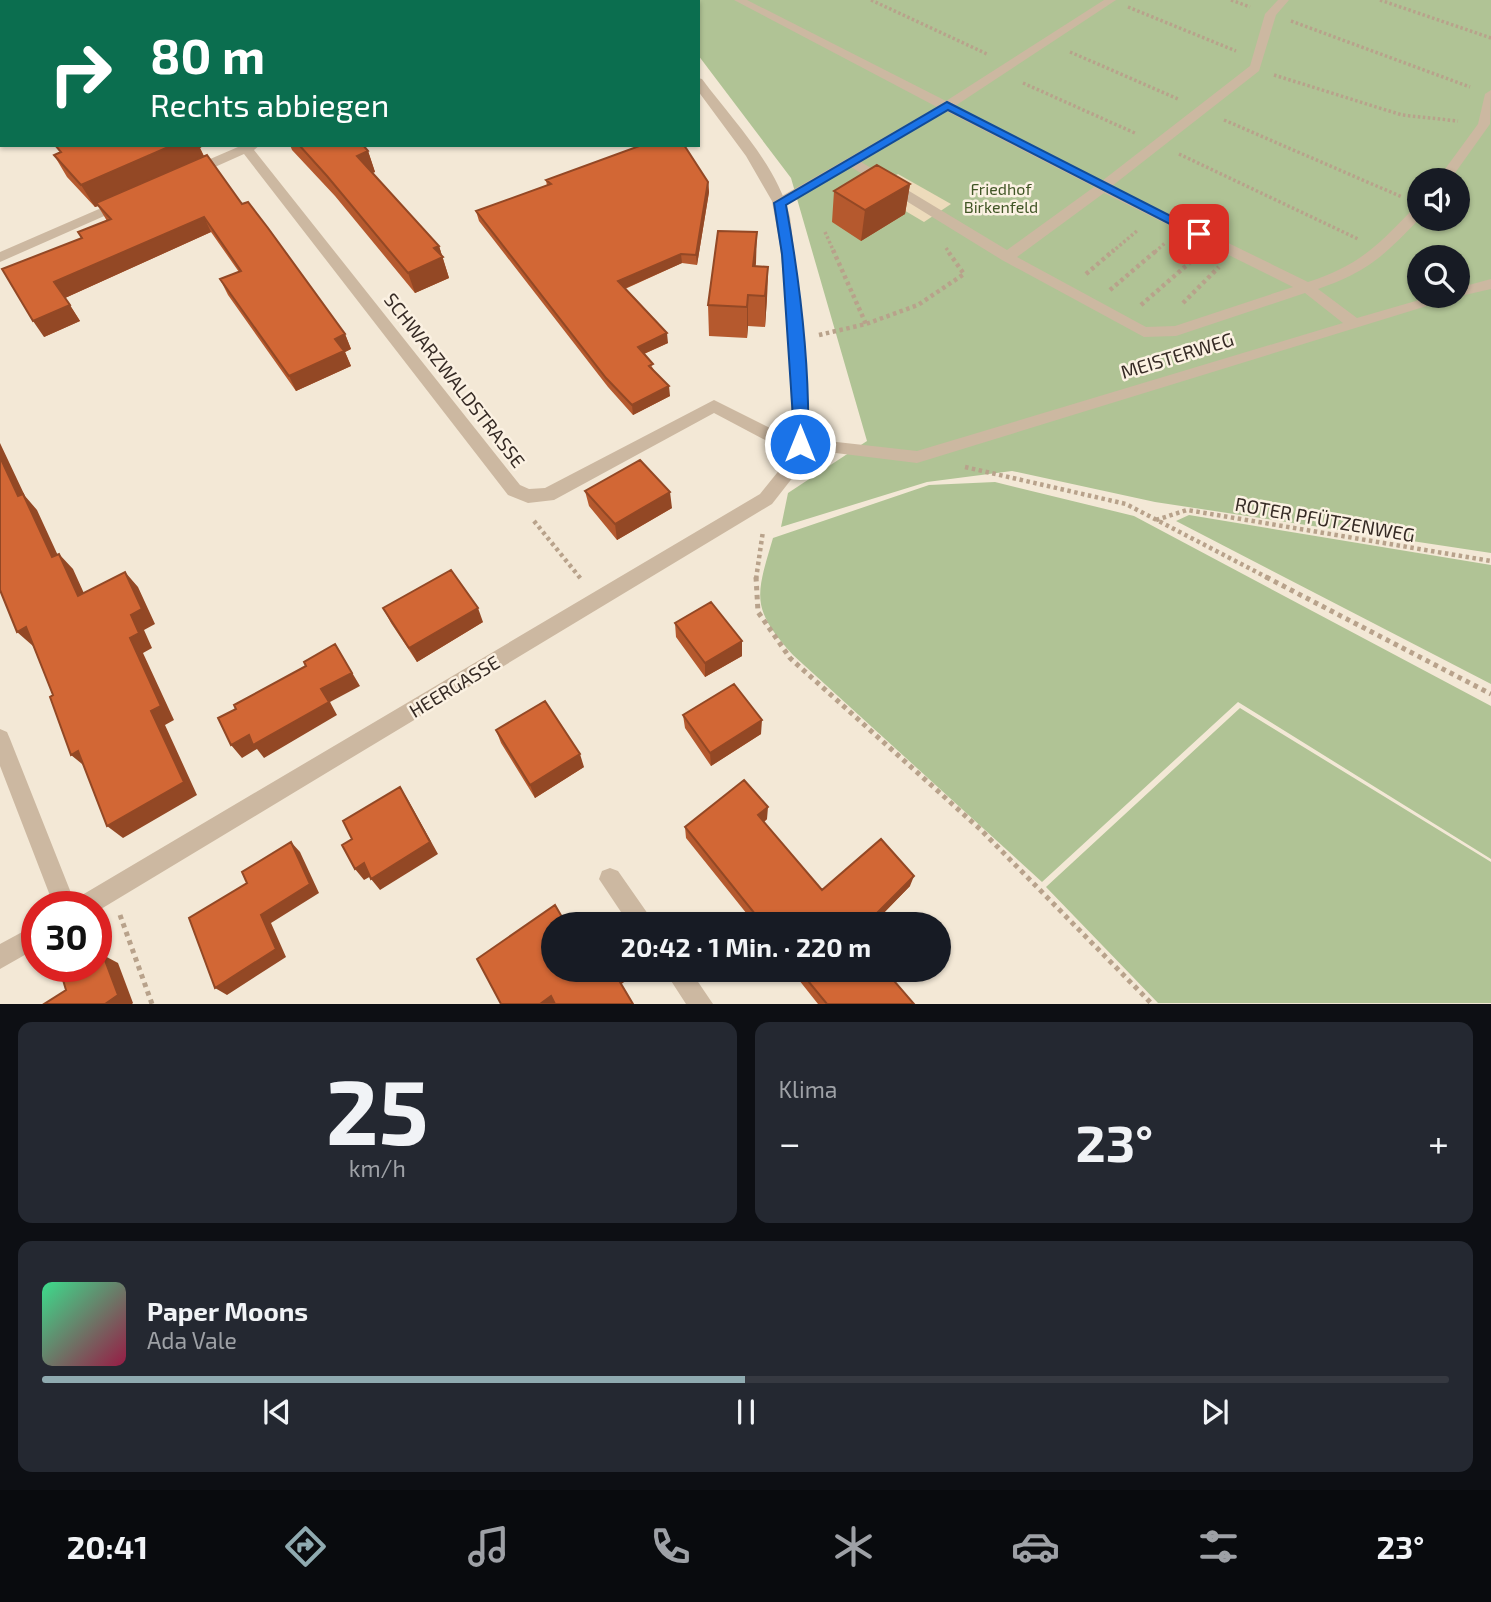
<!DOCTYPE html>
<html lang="de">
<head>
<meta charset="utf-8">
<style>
  :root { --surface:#171b24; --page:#242831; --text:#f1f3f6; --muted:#9ea1a6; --line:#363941; --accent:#8faab0 }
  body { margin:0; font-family:"Exo 2",sans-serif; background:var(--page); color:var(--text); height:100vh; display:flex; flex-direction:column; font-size:26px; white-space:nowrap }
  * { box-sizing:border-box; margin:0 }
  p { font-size:23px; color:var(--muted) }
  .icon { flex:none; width:38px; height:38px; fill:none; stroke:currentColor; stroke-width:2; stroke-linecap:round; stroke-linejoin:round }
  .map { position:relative; height:1004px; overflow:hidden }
  .details { display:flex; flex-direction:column; gap:18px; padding:18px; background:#0d0f14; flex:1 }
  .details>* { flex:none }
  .guide { position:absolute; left:0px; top:0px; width:700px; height:147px; box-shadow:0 2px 5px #0004; background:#0b6e4f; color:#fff; overflow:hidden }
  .controls { position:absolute; left:1407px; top:168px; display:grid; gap:14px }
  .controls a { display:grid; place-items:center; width:63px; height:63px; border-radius:50%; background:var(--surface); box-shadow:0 2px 5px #0004; font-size:35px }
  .speed { position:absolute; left:21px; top:891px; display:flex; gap:14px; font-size:35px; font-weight:700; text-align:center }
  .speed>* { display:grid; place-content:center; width:91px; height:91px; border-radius:50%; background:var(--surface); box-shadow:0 2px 5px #0004; line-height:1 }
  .speed .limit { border:10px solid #d22; background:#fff; color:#111 }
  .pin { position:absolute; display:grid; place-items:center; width:60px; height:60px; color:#fff; margin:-30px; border-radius:14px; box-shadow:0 4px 10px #0006 }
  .me { position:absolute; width:77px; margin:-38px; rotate:0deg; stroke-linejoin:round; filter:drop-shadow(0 0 5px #0008) }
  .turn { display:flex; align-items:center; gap:24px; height:147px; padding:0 35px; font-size:32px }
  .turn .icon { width:91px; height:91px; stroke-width:2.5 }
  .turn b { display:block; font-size:49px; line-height:60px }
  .big { font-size:52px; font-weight:700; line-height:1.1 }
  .details .widget { flex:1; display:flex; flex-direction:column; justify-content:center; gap:10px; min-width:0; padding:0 24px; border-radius:14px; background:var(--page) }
  .details .dial { align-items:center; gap:0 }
  .dial b { font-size:91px; line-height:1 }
  .song { display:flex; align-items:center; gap:21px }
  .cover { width:84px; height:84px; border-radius:10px; background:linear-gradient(135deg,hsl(150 70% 55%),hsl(340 70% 35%)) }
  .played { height:7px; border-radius:4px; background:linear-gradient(90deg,var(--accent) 50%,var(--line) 50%) }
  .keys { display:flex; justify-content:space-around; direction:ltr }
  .heat { display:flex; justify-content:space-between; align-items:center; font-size:38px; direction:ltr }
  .details .tiles { flex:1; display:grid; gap:18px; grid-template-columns:1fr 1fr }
  .widget:last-child { grid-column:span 2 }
  .trip { position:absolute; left:541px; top:912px; width:410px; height:70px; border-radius:35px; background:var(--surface); box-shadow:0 2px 5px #0004; font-weight:700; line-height:70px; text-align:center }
  .tabs { display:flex; height:112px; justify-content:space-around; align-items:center; background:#090b0e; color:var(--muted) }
  .tabs .icon { width:49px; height:49px }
  .tabs .selected { color:var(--accent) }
  .tabs b { font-size:32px; color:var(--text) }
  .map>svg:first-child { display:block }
</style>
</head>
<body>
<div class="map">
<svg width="1491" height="1004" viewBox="0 0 1491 1004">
  <rect width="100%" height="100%" fill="#f3e8d6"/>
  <path fill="#b0c395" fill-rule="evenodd" d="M656,0h835v553l-336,-51 -143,-31 -85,11 -146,45 7,-34 79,-52 -76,-263 -93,-123v-53zM1419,180h39v39h-39zM1419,257h39v39h-39z
    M995,482l139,34 357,190v153l-253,-157 -196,180 -249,-227c-43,-47 -37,-59 -20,-117l156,-53z
    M1189,515l302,50v119l-315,-163z
    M1240,708l251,154v141h-333l-112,-116z"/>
  <path fill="#eddbbb" d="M898,174l53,30 -27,18 -54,-32z"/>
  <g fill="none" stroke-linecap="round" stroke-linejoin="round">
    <path stroke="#b8a28b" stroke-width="3.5" stroke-dasharray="2.5 2.5" stroke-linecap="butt" d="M871,0l116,54
      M1231,0l19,7
      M1380,0l111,38
      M1128,7l108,44
      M1291,21l179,66
      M1070,52l108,47
      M1274,75l128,40 56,6
      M1023,83l114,51
      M1224,120l178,77
      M1179,154l179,85
      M825,232l9,20
      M946,248l3,4
      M1112,252l26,-22
      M1155,252l10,-9"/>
    <path stroke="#b8a28b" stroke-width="4.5" stroke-dasharray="3.5 3.5" stroke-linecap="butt" d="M833,250l33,74
      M1086,274l28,-24
      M1110,290l47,-40
      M1183,303l36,-36
      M1141,305l54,-47
      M819,335l47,-11 52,-19 46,-31 -17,-24
      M965,467l161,37 144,75
      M1156,520l31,-10 304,51
      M534,521l47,58
      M756,579l7,-48"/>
    <path stroke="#b8a28b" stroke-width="5" stroke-dasharray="4.5 4.5" stroke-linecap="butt" d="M756,577l2,35 32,46 190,171 172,175
      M1266,577l225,117
      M120,915l32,89"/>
    <path fill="#ccb8a1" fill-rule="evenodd" d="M734,0h13l199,101 158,-101h12l-161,106 147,75 148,-115 15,-52 13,-14h11l-13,15 -17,56 -147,115 196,96c52,-17 69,-36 106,-74l5,-1v12c-35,37 -52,53 -101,70l39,29 76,-22h25v-8l33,-9v10l-35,8 -539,166 -122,-15 -2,-4 2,-4 6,-2 116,13 426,-128 -38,-30 -129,43 -32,1 -142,-77 -151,-93 -66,39h-10v-6l162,-93zM946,111l148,76 -87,63 -146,-88zM1104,193l189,94 -118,39 -29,1 -129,-70z
      M1491,90l-1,34 -40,56h-13l41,-56 7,-30z"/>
    <path fill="#ccb8a1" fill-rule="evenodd" d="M100,0h11l1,2h-11z
      M616,0h13l-14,2z
      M635,0h11l1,2h-11z
      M698,78l4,1c32,43 75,86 88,138l13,106 6,121 -12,28 -25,32 -676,408v-6h-42l-54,-140v-37l7,3 3,7 65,164 2,-5 683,-404 25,-31 6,-15 -24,-7 -53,-28 -160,87 -26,3 -20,-8 -264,-341 -47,21h-10v-6l51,-22 -1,-2h23l-6,5 266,335 9,4 16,-1 169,-88 64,32 14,4 -4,-113 -8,-77 -8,-45 -26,-45 -48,-65z
      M122,199l5,1v6l-127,56v-10z
      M610,868l8,3 37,53h-26l-30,-45 3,-8z
      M37,924v24l-37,21v-25z
      M664,970h26l23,34h-27z"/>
  </g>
  <path fill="#b5592e" d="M155,0h379v2h-378z
    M55,145l148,1 -3,2 4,8 141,178 6,15 -6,3 6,14 -55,25 -68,-96 -8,-16 19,-7 -28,-40 -146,66 15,23 -36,16 37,-99 26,-17 -9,-15 -3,1 -28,-30 -13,-22 6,-3z
    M290,145h73l5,6 7,21 -3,1 67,73 10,32 -34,15 -80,-97 -43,-46z
    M546,180l162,2 1,10 -12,73 -15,-2 -57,26 43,54 -24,11 26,42 -37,19 -25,-28 -129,-166 -3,-10 71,-25z
    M910,184l-5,30 -44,27 -29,-19 2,-31z
    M756,267h12l-1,31 -2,29 -17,-1 -1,12 -38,-2 -1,-31z
    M585,491l87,17 -55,32 -28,-34z
    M383,608l100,14 -66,40 -26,-39z
    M675,623l67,33 -37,21 -29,-40z
    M683,715l78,19 -50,32 -26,-38z
    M496,730l88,37 -49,31 -34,-55z
    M767,819l-3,3 58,68 88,-4 -37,38h-118l-69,-86 -1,-11z
    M791,970h102l-3,7 24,27h-96z"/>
  <path fill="#934825" d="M517,0h17v2h-16z
    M173,145h30v1l-3,2 5,11 -109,44 2,3 -3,1 -14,-22z
    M368,151l7,21 -11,4 -7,-20z
    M708,182l1,10 -12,73 -1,-10z
    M910,184l-5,30 -44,27 4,-31z
    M204,217l7,15 -146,66 -11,-16z
    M757,232l-1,31 -3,34v-31z
    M439,246l10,32 -34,15 -7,-20 26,-25z
    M681,254l1,9 -63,28 -1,-10z
    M768,267l-1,31 -2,29v-31z
    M748,295v31l-1,12v-31z
    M70,305l10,16 -36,16 -11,-16z
    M667,333l1,10 -29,13 -1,-9z
    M345,334l6,15 -6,3 6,14 -55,25 -7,-15 46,-37z
    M669,386l1,10 -37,19 -1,-10z
    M0,443l25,53 12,14 29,63 -14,-16 -34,-61 -18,-39z
    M670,492l2,16 -55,32 -2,-16z
    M59,554l14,15 19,42 -14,-15z
    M125,572l13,15 17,37 -11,6 8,18 -9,5 31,67 -9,5 32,70 -74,43 -16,-12 44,-115 -21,-73 1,-23z
    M478,608l5,14 -66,40 -8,-14z
    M26,627l16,15 -9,4 -16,-14z
    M742,641v15l-37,21v-14z
    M335,644l25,42 -30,16 7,13 -73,43 -7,-9 -15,9 -11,-13z
    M762,720l-1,14 -50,32 -1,-13z
    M78,751l9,17 -16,-13z
    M580,754l4,13 -49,31 -5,-13z
    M400,787l8,13 30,54 -58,36 -9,-11z
    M768,807l-1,12 -9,8v-12z
    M291,842l9,10 19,41 -48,30 15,34 -59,38 -12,-7 46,-73z
    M364,863l9,12 -9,5 -9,-11z
    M914,876l-4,10 -37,38h-7z
    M103,955l15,8 15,40 -1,1h-27z
    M628,970h13l-21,15 -3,-8z
    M551,996l4,8h-15z"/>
  <path fill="#d26735" stroke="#934825" stroke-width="2" d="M28,0h54l1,2h-53z
    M167,0h352l2,2h-353z
    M55,145h118l-92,40 -27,-30 7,-3z
    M299,145h64l5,6 -11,5 82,90 -5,2 9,9 -35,16 -81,-97z
    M642,145h42l24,37 -12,73 -15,-1 -63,27 49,52 -29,14 15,17 -4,2 20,20 -37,19 -26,-27 -130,-167 75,-27 -5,-4z
    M207,155l35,49 6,-2 20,26 77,106 -10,5 9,12 -55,25 -69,-97 21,-8 -37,-54 -150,65 16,23 -37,16 -31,-52 80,-31 -4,-6 33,-13 -15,-16z
    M877,165l33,19 -45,26 -31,-19z
    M718,231l39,1 -4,34 15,1 -3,29 -17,-1 -1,12 -39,-2z
    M0,457l18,39 5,-2 29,63 7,-3 19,42 47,-24 17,37 -11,6 8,18 -9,5 31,68 -10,5 33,71 -77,44 -29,-75 -7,4 -21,-58 3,-2 -27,-68 -9,5 -17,-42z
    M640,460l30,32 -55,32 -30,-33z
    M451,570l27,38 -69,40 -26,-40z
    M711,602l31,39 -37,22 -30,-40z
    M335,644l17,29 -31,16 8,13 -76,43 -4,-10 -18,10 -13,-27 18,-9 -2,-4 72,-39 -2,-4z
    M734,684l28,36 -52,33 -27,-38z
    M545,701l35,53 -50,31 -34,-55z
    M744,780l24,27 -10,8 64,75 59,-51 33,37 -48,48h-103l-78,-97z
    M400,787l30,55 -59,37 -7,-16 -9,6 -13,-24 10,-6 -9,-18z
    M291,842l19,42 -49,31 15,34 -61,39 -26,-70 58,-35 -5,-11z
    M555,905l11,19h-13v46h75l-11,7 16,27h-78l-4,-8 -11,8h-39l-24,-45z
    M103,955l15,40 -13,9h-61l22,-14 -3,-10 22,-14h11v-7z
    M799,970h94l-5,4 26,30h-87z"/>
  <path fill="#1a73e8" stroke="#114b97" stroke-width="2" d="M947,102l259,132 -11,3 -247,-127 -162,95c14,77 24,160 22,239l-2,4h-11l-13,-194 -8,-51z"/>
  <g text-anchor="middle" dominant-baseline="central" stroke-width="5" stroke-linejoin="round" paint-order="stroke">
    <g font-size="16" fill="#415626" stroke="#fbf1e2">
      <text x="1001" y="188">Friedhof<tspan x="1001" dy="18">Birkenfeld</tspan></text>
    </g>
    <g font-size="19" fill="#362b25" stroke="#fbf1e2">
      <text transform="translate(1177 355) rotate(-17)">MEISTERWEG</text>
      <text transform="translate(455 380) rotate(52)">SCHWARZWALDSTRASSE</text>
      <text transform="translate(1325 519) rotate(10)">ROTER PFÜTZENWEG</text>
      <text transform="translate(454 686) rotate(-31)">HEERGASSE</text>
    </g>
  </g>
</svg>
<div class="controls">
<a><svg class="icon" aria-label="sound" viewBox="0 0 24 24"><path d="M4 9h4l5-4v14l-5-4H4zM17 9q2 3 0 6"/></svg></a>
<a><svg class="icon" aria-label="search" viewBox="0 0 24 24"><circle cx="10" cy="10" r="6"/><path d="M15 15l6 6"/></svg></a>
</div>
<div class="speed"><div class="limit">30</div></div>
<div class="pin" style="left:1199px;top:234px;background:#d93025"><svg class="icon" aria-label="arrive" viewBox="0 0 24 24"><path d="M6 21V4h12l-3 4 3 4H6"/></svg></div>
<svg class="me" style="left:800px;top:444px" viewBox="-20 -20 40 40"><circle r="17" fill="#1a73e8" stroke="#fff" stroke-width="3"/><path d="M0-11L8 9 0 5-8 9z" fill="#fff"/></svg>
<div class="trip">20:42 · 1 Min. · 220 m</div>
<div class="guide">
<div class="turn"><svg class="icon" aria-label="right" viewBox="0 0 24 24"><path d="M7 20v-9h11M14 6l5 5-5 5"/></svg><div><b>80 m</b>Rechts abbiegen</div></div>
</div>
</div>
<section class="details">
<div class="tiles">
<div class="widget dial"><b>25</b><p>km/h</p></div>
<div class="widget"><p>Klima</p>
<div class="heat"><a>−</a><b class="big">23°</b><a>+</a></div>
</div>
<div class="widget">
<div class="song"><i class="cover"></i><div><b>Paper Moons</b><p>Ada Vale</p></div></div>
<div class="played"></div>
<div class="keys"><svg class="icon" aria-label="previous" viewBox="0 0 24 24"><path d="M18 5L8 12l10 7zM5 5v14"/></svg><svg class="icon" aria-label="pause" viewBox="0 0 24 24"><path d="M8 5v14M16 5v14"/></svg><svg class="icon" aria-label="next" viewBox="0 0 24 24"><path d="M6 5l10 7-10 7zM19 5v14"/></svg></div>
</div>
</div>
</section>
<nav class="tabs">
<b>20:41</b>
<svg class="icon selected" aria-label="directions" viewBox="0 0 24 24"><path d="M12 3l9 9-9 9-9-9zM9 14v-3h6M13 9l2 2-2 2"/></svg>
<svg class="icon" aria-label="music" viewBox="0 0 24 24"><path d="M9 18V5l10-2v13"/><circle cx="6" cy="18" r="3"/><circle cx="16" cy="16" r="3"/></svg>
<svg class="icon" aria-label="phone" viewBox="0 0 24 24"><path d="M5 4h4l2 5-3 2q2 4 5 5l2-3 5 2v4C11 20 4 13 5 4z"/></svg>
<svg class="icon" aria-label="climate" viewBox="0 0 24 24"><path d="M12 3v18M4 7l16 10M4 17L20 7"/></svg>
<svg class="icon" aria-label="car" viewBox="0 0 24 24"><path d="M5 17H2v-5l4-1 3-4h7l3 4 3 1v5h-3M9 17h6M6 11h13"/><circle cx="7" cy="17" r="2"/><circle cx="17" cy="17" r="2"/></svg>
<svg class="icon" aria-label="filters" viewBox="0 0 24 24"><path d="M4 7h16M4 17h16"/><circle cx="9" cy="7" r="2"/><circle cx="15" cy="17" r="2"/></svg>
<b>23°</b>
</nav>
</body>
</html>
